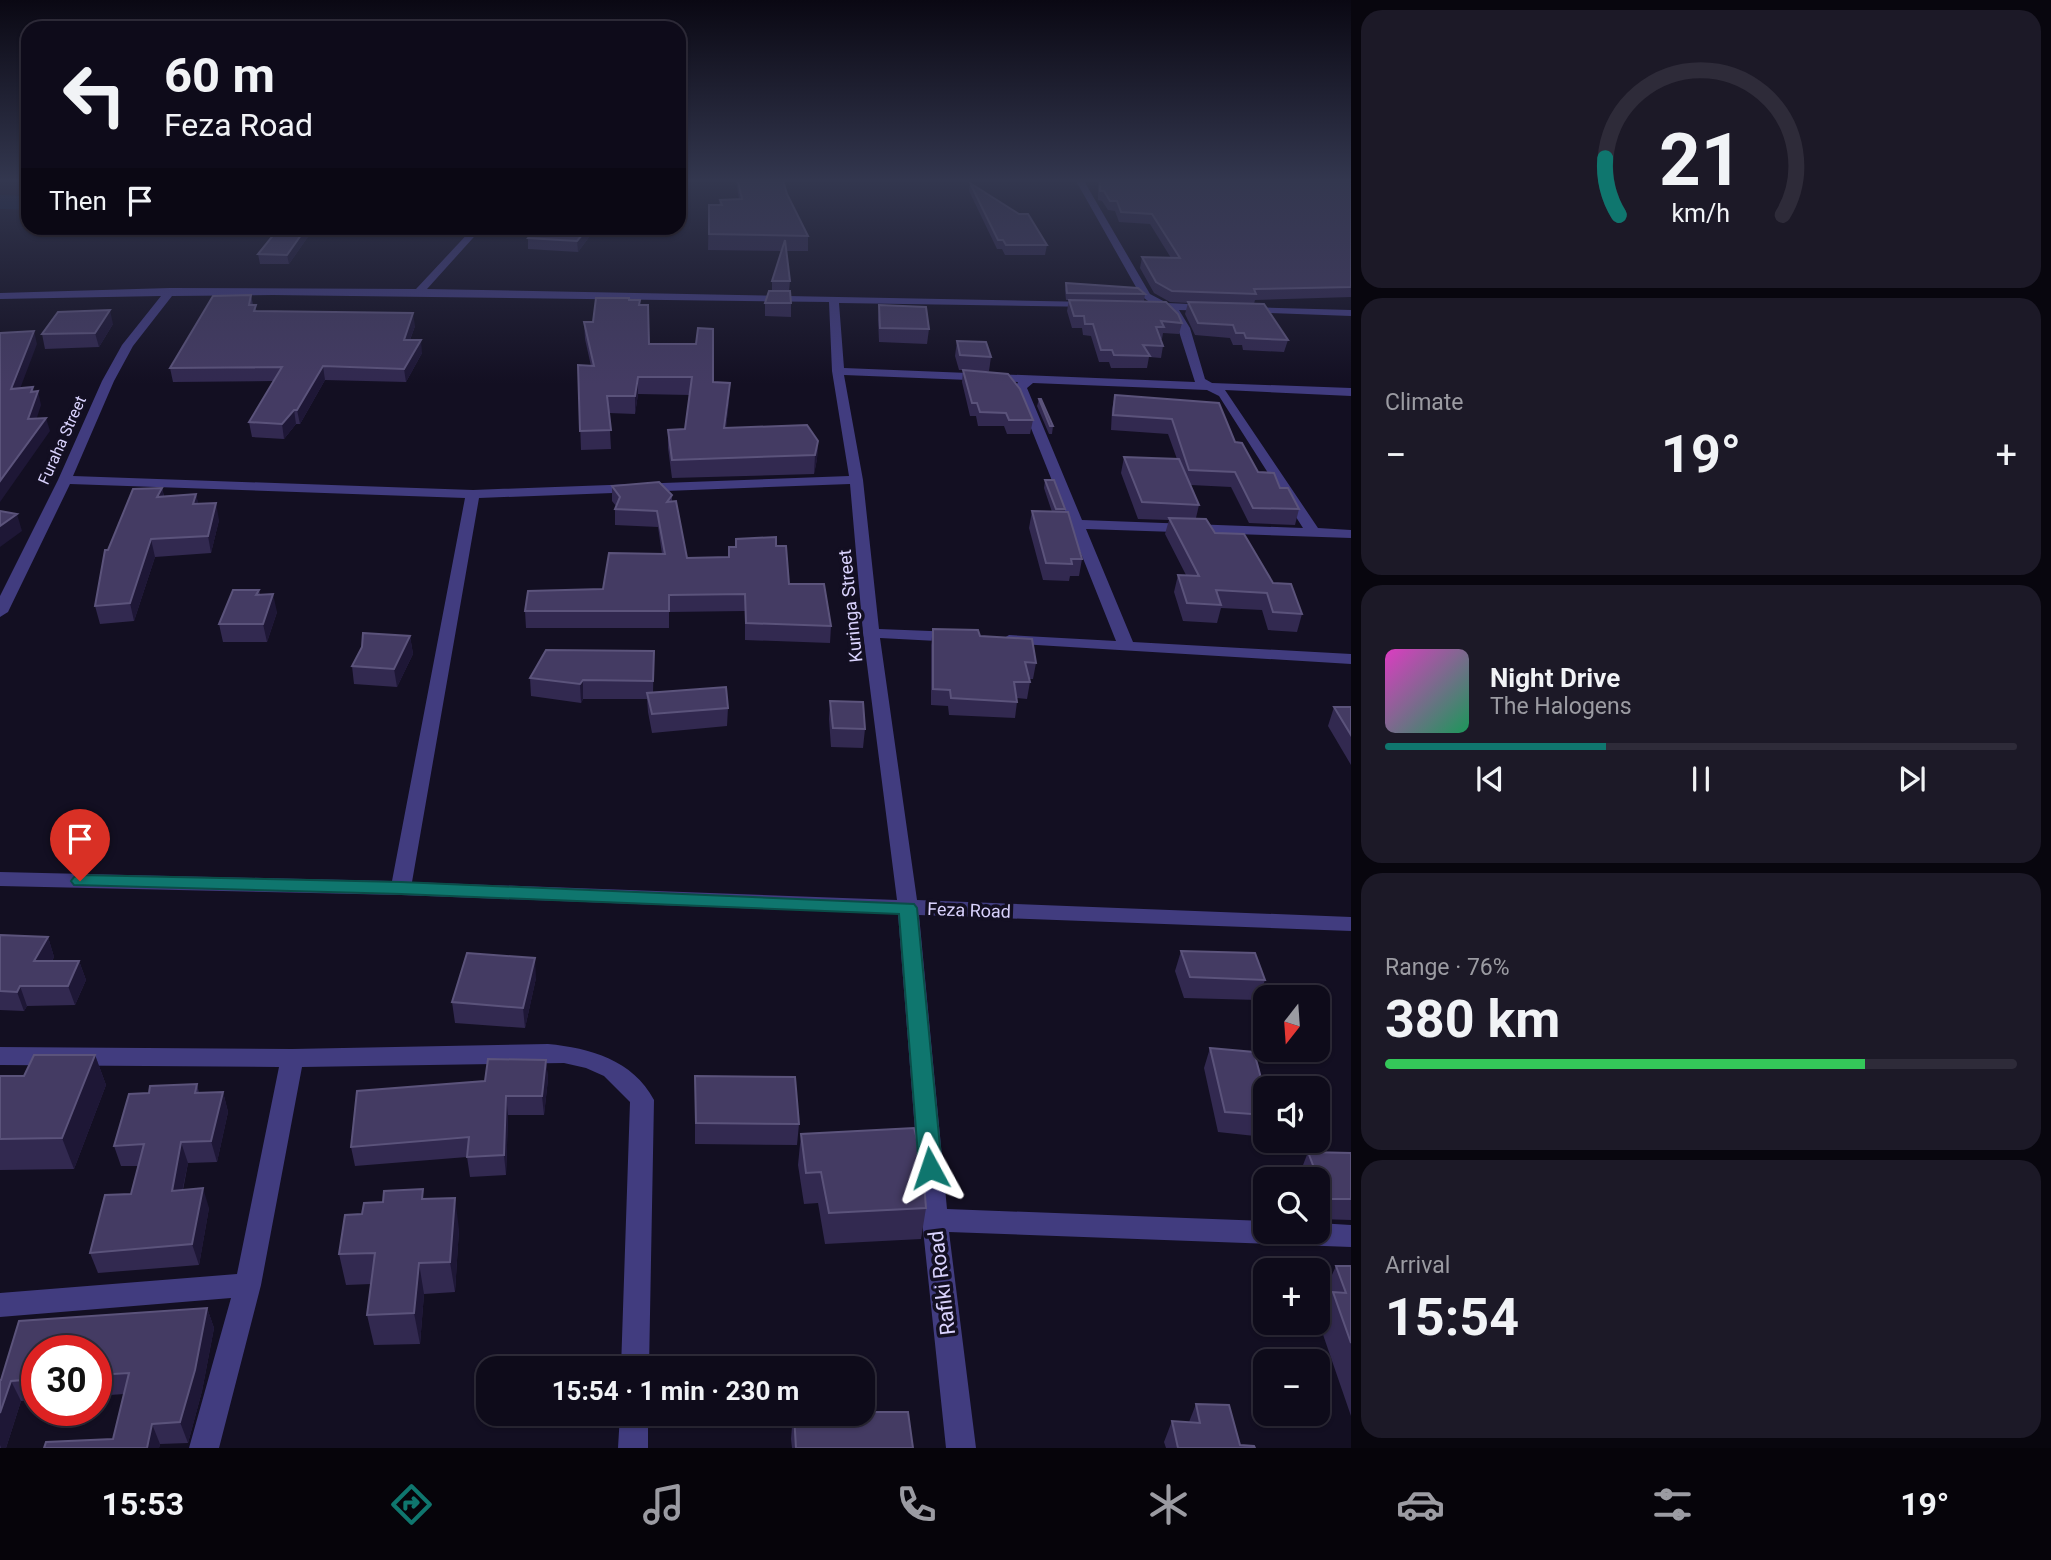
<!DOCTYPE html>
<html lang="en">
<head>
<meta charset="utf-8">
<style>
  :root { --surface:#0e0b1a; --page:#1c1927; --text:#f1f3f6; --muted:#9b9ba2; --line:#2e2b39; --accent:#0f766e }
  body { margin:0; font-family:Roboto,sans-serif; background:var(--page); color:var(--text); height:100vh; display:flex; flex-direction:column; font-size:26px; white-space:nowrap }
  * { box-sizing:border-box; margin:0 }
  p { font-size:23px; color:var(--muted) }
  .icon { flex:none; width:38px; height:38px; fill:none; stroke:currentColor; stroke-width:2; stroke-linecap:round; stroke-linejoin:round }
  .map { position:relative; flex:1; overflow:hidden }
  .side { display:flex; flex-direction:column; gap:10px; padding:10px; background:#08060e; width:700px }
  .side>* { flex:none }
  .guide { position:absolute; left:21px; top:21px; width:665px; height:214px; border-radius:21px; box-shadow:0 2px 5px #0004,0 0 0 2px var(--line); background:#0e0b1a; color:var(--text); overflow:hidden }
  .needle { width:46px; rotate:197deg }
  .controls { position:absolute; left:1253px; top:985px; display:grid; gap:14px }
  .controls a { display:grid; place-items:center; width:77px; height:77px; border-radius:14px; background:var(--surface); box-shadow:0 2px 5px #0004,0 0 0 2px var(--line); font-size:35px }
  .speed { position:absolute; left:21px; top:1335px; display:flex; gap:14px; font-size:35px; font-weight:700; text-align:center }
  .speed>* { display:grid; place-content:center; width:91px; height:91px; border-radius:50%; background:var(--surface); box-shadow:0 2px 5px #0004,0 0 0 2px var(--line); line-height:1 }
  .speed .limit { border:10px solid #d22; background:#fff; color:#111 }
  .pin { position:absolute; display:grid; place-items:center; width:60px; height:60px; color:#fff; margin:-72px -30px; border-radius:50% 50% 50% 0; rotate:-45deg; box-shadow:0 0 7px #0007 }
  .pin .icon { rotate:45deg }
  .me { position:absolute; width:77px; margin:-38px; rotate:355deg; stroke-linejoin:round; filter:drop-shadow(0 0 5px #0008) }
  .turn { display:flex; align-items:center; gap:24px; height:147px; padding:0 28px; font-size:32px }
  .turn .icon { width:91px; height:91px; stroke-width:2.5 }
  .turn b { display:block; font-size:49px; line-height:60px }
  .then { display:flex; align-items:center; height:66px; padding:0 28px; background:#0003; gap:14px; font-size:26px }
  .big { font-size:52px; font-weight:700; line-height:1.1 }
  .side .tile { flex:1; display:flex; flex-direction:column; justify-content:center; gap:10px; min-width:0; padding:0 24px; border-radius:21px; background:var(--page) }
  .side .dial { align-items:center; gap:0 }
  .dial svg { height:182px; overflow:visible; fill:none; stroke:var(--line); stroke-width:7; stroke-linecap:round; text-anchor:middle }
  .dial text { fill:var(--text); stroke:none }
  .song { display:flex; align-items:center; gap:21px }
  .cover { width:84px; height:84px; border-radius:10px; background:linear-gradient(135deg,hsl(310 70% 55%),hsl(150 70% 35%)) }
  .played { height:7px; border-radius:4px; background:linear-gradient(90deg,var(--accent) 35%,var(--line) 35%) }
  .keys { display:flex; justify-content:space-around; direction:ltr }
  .heat { display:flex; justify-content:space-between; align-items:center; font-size:38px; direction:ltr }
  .charge { height:10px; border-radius:5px; background:linear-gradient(90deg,#34c759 76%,var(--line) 0) }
  .trip { position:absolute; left:476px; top:1356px; width:399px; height:70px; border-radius:21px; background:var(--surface); box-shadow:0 2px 5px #0004,0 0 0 2px var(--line); font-weight:700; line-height:70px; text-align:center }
  .menu { display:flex; height:112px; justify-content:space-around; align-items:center; background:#06040a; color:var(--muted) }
  .menu .icon { width:49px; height:49px }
  .menu .current { color:var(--accent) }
  .menu b { font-size:32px; color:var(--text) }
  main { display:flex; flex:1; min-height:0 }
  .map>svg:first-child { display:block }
</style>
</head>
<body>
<main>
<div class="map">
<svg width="1351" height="1448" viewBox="0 0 1351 1448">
  <rect width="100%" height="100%" fill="#130f22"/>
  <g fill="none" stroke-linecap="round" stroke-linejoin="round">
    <path fill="#0c1c3e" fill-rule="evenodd" d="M0,195l28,1v14l-28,-1z"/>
    <path fill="#413c7f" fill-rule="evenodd" d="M1076,181h8l66,113 17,9 44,2 5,3 -5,3 -32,-1 11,18 15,51 7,4 139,5v8l-126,-6 93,138 33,2v8l-265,-9 47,113 218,12v10l-348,-21 -2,-3 8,-5 107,6 -101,-253 3,-6 -174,-7 19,105 16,149 77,3 8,5 -8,5 -76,-4 37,262 434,17v14l-432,-16 28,294 318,12v11h53v-9l33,2v22l-402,-15 27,216h-30l-24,-228 -24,-306 -497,-19 -401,-9v-14l392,9 73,-383 -395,-14 -62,128 -8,5v-21l58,-116 44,-99 20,-36 39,-49 -161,3v-6l170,-5 246,1 57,-61h9l-55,61 665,13 5,3 -1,2 -257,-4 5,65 351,14 -21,-66 -12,-6 -18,-2v-4l7,-1 -10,-7zM273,295l556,7 3,69 17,105 -376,14 -400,-14 41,-95 19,-35 39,-50zM1033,383l174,7 12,6 84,132 -221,-8 -55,-132zM850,484l13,149 34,267 -485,-18 67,-384z
      M1246,307l105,3v6l-109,-4v-4z
      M548,1044c42,4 85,16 106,56l-5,268h-28l9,-266 -26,-26 -18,-8 -22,-5 -262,4 -41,218 -42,163h-30l42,-150 -231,19v-24l237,-19 42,-207 -279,-2v-18l292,2z
      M620,1414h28v34h-30z"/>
  </g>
  <path fill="#322950" d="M736,181h47l4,13 21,42v15h-22l4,30 -1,10 2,12v14l-26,-1v-13l7,-12v-10l10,-30 -74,-1 1,-45h10l1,-5 19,-1z
    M1098,181h253v116l-96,3 -1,4 34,36 -4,12 -41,-2 -1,-5h-9l-3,-7 -35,-3 -10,-21 3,-11 -18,-1 -16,-9 -14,-25 2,-11 29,1 -21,-34 -31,-2 -4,-11 -7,-1 -6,-9 -4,-1z
    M970,183l49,31 28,31 -2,10h-40l-3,-6h-5l-28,-58z
    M314,228l-25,36h-29l-2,-10z
    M536,228h124l-65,1 -17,23 -50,-3v-11z
    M1066,283l79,11 -1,7 -78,-1 -1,-10z
    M251,295l2,10 4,6 158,15 -5,14 12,13 -16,29 -81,-2 -25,44h-4l-12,15 -32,-2 -3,-15 25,-41 -101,1 -3,-14z
    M629,300l11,5 9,39 64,38 17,1 -1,17 -3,28 92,13 -1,18 -3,15 -142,4 -4,-30v-18l17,-1 5,-34 -52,-1 -3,20 -26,-1 2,36 -30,1 -3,-85 13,1 -6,-27 -1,-17h9z
    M1069,300l113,23 -3,11 -16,-1 -1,6h-1l2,7 -2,12 -12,-1 -2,11h-36l-2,-6h-10l-8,-26 -8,-1 -1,-7h-10l-5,-17z
    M879,305l50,24 -2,15 -48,-2 -1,-23z
    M113,324l-14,23 -54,2 -3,-15z
    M957,341l34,16 -2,14h-16l60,49 -3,14h-23l-3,-8h-26l-2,-10h-6l-8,-34 1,-12h-4l-4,-14z
    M1115,395l120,47 23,30 22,16 19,21 -4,16 -46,-2 -18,-36 -40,-2 8,20 -3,13 77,65 29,31 -5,18 -29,-2 -6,-20 -41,-2 -4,15 -34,-2 -9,-29 4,-17h8l-21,-41 4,-14 -31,-1 -17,-46 3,-16 53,2 -9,-25 -57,-4 1,-21z
    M1039,399l14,27 -1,8h-3l-12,-28z
    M1045,480l20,29v3l17,47 -3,17h-9l-1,5 -26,-1 -14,-52 3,-17 20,1 -8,-24z
    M612,486l60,9v6l15,57 42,-1 47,-11 13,38 42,42 -1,17 -85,-3v-29l-76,1v16h-143l-1,-17 78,-22 59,-35 -4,-27 -43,-2v-16l1,-3 -4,-5z
    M162,488l2,8 32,-2 2,10 21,16 -8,33 -56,4 -21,64 -34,3 -5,-18 13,-56z
    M259,590l1,5 17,17 -10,30h-44l-4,-18z
    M933,629l47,7 56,27 -3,16h-4l1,3 -3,17 -10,-1v4l-2,16 -66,-3 -1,-9 -17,-1v-60z
    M410,636l3,18 -16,33 -43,-3 -2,-18z
    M654,651l-1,42 75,15 -1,18 -75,7 -4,-21 -1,-13h-64l-2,4 -50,-7 -1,-18z
    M830,701l35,28 -2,19 -32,-1 -2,-28z
    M1334,707h17v58l-23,-39z
    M0,935l48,2 6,20 -2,4h27l7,19 -11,25 -48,1 -3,5 -24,-1z
    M1181,951l84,29 -7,20 -74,-2 -9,-27z
    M536,978l-11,50 -70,-5 -3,-21z
    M1210,1048l55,45v39l-1,5 -46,-5 -14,-64z
    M95,1055l11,30 -32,84 -74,1v-94h24z
    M546,1060l2,19 -4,36h-36l-2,60 -36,2 -3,-20 -112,9 -4,-19z
    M695,1076l104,48 -2,21 -102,-1z
    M197,1084l2,9 24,-1 5,20 -11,50 -29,1 -5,27 26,18 -10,57 -101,8 -8,-20 41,-59 8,-28h-18l-7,-20 35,-53z
    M801,1134l125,74 -5,31 -96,5 -7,-41 -14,1 -6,-39z
    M1308,1152l43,1v67l-33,-1v-39h-16l-2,-7z
    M424,1199l35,30 -4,63 -31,2 -4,50 -46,1 -7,-30 4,-31 -25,1 -7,-31z
    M1336,1266h15v150l-32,-93 7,-16 -4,-10z
    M207,1308l7,20 -12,63 -14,52 -28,1 -1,4h-115l2,-6 67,-3 11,-45 -28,2v-45h-59v49l-16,1 -15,47h-6v-68h1l18,-59z
    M1196,1404l44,41 15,3h-89l-2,-6 8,-21 17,1z
    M793,1414l120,34h-121l-1,-9z"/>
  <path fill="#1e1736" d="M306,228h8l-25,36 -2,-9z
    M588,228h7v1l-17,23 -1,-11z
    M110,310l3,14 -14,23 -4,-14z
    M413,313l2,13 -10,27 -1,-13z
    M34,331l3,13 -22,58 -4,-13z
    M421,340l1,13 -16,29 -2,-13z
    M323,366l2,14 -25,44 -3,-14z
    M638,377v17l-3,20v-18z
    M730,383l-1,17 -5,46v-18z
    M33,387l3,10 2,-6 3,14 -9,28 -4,-14z
    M294,410l2,14 -12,15 -2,-15z
    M46,418l4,13 -50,71v-21z
    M818,441l-1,18 -3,15 1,-19z
    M162,488l3,16 -8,-7z
    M196,494l4,17 -7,-7z
    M216,503l3,17 -8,33 -3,-17z
    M17,514l5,17 -22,16v-21z
    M151,539l4,18 -21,64 -4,-18z
    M273,594l4,18 -10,30 -4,-18z
    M410,636l3,18 -16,33 -3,-18z
    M583,680v19l-2,4 -1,-19z
    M48,937l6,20 -13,24 -7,-20z
    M535,958l1,20 -11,50 -2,-20z
    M79,961l7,19 -11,25 -7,-19z
    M20,986l7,20 -3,5 -7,-19z
    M95,1055l11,30 -32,84 -12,-31z
    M546,1060l2,19 -4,36 -2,-19z
    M223,1092l5,20 -11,50 -6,-21z
    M506,1096l2,19 -2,60 -2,-20z
    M181,1142l7,21 -10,48 -6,-20z
    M203,1188l6,20 -10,57 -7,-21z
    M455,1198l4,31 -4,63 -5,-30z
    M419,1263l5,31 -4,50 -6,-31z
    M207,1308l7,20 -12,63 -14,52 -8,-21z
    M11,1381l10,20 -15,47h-5l-1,-3v-32z
    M152,1424l8,20 -1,4h-12z"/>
  <path fill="#443b63" stroke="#5b537b" stroke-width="2" d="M738,181h45l4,13 21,42 -99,-2v-29h13l-2,-5 22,-1z
    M1100,181h251v106l-97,2 2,5 -84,-3 -16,-9 -14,-25 38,1 -28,-44 -31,-2 -4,-11h-7l-6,-10h-4z
    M970,183l49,31h9l19,31h-41l-3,-5h-5z
    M279,228h27l-19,27 -29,-1z
    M536,228h52l-11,13 -49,-3z
    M785,240l5,41h-18z
    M1066,283l72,5 7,6 -78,-1z
    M769,291h21l1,12h-26z
    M251,295l-2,10h7l-2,6 159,2 -9,27h17l-17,29 -81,-3 -26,44h-3l-12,14 -33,-2 33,-55 -112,1 43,-72z
    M596,298h33v2h11l-1,5h9l1,39h47l2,-16 15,1v53l17,1 -6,45 83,-3 11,16 -3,14 -143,5 -4,-30 17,-1 7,-52h-54l-3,19h-28l4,34 -31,1 -2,-66 16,1 -10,-44h9z
    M1069,300l97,2 12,12 4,9 -21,-2 3,6h-8l7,19 -20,-1 7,11 -36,-1 -2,-5h-11l-8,-26h-8l-1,-8h-10z
    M1188,302l76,2 24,36 -42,-2 -2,-5h-8l-3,-8 -35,-2z
    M879,305l47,2 3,22 -49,-1z
    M110,310l-15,23 -53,1 16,-22z
    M34,331l-23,58 22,-2 -2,5 7,-1 -10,28 18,-1 -46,63v-148z
    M957,341l29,1 5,15 -31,-2z
    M963,370l45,4 12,15 13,31h-24l-3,-7 -26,-1 -3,-9h-5z
    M1115,395l104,8 16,39 7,1 16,29 16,1 6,15h8l11,21 -46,-1 -18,-36 -46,-2 -17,-51 -59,-4z
    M1039,399h2l12,27h-3z
    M1124,457l55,2 20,46 -57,-3z
    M1045,480h9l11,29h-9z
    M659,482l13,13 -5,7 9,-1 11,57 42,-1v-10h7v-8l40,-2v9h10l3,38h35l7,42 -85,-3 -1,-29 -76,1v16h-144l3,-20 75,-2 6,-36 56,1 -8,-43 -42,-2 5,-12 -8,-11z
    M162,488l-5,9 39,-3 -3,10 23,-1 -8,33 -57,3 -21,64 -35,3 10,-56h3l25,-61z
    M0,511l17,3 -17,12z
    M1032,511l36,1 14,47h-11l1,5 -26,-1z
    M1169,518l37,1 9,14 29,1 29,49 18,1 11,30 -29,-2 -6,-19 -51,-3 5,15 -34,-2 -9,-28 21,1z
    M233,590h26l-3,5 17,-1 -10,30h-44z
    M933,629l45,1 2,6 52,3 4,24 -11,-1 5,20h-16l3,20 -66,-4 -1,-8 -17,-1z
    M363,633l47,3 -16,33 -42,-3 10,-19z
    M546,650l108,1 -1,30 -70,-1 -3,4 -50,-6z
    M726,687l2,21 -76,6 -5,-21z
    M830,701l33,1 2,27 -32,-1z
    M1334,707h17v28z
    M0,935l48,2 -14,24h45l-11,25h-48l-3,6 -17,-1z
    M1181,951l74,2 10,27 -75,-3z
    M467,953l68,5 -12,50 -71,-6z
    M1210,1048l44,4 11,41v22l-40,-3z
    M34,1055h61l-33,83 -62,1v-63h24z
    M488,1059l58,1 -4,36h-36l-2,59 -37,2 2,-20 -118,10 6,-56 128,-10z
    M695,1076l100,1 4,47 -103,-1z
    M197,1084l-2,9 28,-1 -12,49 -30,1 -9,49 31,-3 -11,56 -102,9 15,-58 26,-1 13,-50 -30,2 15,-52 20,-1 1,-7z
    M914,1128l8,30 4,50 -97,5 -8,-41 -15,1 -5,-39z
    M1308,1152l43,1v46h-25z
    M423,1189l-1,10 33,-1 -5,64 -31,1 -5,50 -47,2 8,-62 -36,1 6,-39 17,-1 2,-11 19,-1 1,-11z
    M1336,1266h15v77l-18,-51 13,1z
    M207,1308l-12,62 -15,52 -28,2 -5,24h-103l2,-6 67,-3 16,-66 -33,2v-24h-59v28l-26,2 -11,32v-33h1l18,-59z
    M1196,1404l33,1 11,40 14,1 1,2h-77l-6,-27 28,2z
    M863,1412h45l5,36h-117l-2,-34h69z"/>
  <linearGradient id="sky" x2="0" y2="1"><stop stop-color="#0a0813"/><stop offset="0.47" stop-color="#33374f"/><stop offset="1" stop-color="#33374f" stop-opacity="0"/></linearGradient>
  <rect width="1351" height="384" fill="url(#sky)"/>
  <path fill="#0f766e" stroke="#0a4d48" stroke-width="2" d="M80,875l321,7 513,22 3,4 25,260 -4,6 -8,3 -8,-3 -3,-6 -20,-254 -498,-20 -327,-9 -3,-4 3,-4z"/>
  <g text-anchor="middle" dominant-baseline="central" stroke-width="7" stroke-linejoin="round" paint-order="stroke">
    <g font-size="16" fill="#d9d2fd" stroke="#130f22">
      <text transform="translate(62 440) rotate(-66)">Furaha Street</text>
    </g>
    <g font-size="18" fill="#d9d2fd" stroke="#130f22">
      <text transform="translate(850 606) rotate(-96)">Kuringa Street</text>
      <text transform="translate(969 910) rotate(2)">Feza Road</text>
    </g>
    <g font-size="21" fill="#d9d2fd" stroke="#130f22">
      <text transform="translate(942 1283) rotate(-97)">Rafiki Road</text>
    </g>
  </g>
</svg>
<div class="controls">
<a><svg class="needle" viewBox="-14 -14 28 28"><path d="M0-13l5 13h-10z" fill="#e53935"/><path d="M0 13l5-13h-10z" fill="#9b9ba2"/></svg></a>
<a><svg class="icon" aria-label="sound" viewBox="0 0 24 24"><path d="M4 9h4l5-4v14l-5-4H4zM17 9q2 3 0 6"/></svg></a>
<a><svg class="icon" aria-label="search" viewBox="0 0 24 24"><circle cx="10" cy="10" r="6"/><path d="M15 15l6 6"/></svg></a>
<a>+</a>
<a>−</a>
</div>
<div class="speed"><div class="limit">30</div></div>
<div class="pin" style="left:80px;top:881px;background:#d93025"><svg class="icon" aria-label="arrive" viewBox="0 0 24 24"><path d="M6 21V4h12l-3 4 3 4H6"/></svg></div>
<svg class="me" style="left:930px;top:1168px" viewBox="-20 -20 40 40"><path d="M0-17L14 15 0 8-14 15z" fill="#0f766e" stroke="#fff" stroke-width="4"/></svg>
<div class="trip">15:54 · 1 min · 230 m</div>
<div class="guide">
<div class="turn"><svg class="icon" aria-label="left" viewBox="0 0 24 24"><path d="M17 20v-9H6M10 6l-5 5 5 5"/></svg><div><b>60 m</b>Feza Road</div></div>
<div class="then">Then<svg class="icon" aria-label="arrive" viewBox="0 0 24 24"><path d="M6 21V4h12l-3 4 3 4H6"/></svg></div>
</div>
</div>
<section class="side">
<div class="tile dial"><svg viewBox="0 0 100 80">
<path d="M14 69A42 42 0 1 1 86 69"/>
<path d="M14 69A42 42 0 0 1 8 44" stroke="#0f766e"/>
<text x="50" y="56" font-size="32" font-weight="700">21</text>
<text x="50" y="72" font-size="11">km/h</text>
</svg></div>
<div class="tile"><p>Climate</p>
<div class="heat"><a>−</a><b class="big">19°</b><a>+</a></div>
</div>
<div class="tile">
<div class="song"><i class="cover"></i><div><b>Night Drive</b><p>The Halogens</p></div></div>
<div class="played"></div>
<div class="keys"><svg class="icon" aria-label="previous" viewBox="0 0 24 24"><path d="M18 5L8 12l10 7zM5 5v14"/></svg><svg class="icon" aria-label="pause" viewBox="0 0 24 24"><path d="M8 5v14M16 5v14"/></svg><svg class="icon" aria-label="next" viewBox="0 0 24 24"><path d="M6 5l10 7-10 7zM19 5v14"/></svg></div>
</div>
<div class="tile"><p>Range · 76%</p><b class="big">380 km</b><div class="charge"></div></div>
<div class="tile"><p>Arrival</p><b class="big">15:54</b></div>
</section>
</main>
<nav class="menu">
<b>15:53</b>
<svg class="icon current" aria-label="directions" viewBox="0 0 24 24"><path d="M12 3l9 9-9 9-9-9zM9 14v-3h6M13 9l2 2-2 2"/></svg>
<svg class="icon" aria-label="music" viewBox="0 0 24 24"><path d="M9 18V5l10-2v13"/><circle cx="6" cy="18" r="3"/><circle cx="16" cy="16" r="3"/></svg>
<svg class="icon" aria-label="phone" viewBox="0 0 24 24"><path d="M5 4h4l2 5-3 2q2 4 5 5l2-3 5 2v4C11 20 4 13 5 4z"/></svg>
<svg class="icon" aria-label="climate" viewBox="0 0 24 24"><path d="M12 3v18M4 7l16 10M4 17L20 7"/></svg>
<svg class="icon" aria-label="car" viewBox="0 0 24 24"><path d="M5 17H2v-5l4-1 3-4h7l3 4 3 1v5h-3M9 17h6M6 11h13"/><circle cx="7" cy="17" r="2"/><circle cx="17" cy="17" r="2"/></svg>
<svg class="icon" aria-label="filters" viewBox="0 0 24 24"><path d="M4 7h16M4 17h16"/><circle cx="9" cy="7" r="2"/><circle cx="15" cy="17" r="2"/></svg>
<b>19°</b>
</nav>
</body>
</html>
